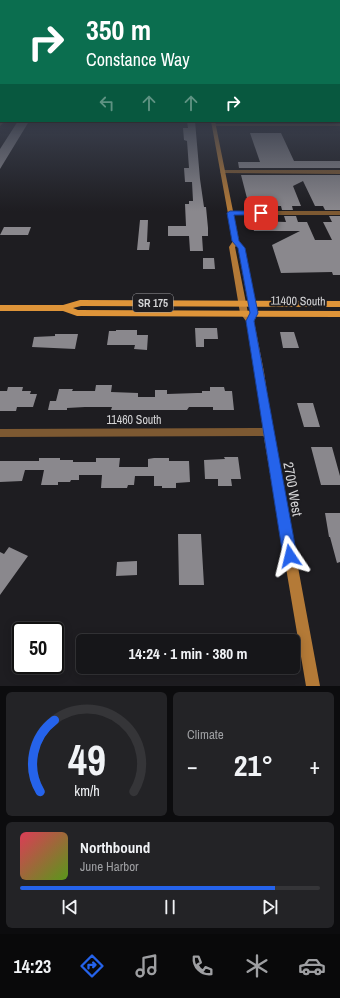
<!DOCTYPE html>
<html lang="en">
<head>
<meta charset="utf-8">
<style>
  :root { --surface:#161619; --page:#232326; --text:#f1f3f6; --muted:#9e9fa2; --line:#353538; --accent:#2563eb }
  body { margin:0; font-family:"Archivo Narrow",sans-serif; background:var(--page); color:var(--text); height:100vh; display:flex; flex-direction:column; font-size:15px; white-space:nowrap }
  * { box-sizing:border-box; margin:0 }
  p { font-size:13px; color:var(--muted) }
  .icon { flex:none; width:22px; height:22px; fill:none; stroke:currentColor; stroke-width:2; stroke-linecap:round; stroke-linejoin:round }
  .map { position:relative; height:686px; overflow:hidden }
  .side { display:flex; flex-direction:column; gap:6px; padding:6px; background:#0c0c0e; flex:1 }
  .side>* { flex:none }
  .guide { position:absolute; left:0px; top:0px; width:340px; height:122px; box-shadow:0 2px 10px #0003,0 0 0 1px var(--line); background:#0b6e4f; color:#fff; overflow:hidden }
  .speed { position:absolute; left:12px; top:622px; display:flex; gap:8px; font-size:20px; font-weight:700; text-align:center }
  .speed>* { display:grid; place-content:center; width:52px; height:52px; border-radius:50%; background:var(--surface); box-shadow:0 2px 10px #0003,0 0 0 1px var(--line); line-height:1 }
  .speed .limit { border:2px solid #111; border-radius:6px; background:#fff; color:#111 }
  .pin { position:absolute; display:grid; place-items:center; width:34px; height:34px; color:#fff; margin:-17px; border-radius:8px; box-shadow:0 2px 6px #0006 }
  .me { position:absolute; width:44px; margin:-22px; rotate:350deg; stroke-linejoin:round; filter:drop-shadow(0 0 3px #0008) }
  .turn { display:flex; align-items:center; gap:14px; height:84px; padding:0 20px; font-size:18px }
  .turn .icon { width:52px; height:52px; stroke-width:2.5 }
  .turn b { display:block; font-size:28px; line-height:34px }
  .lanes { display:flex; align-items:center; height:38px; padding:0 20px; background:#0003; justify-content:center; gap:20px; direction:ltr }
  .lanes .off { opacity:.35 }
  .big { font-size:30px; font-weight:800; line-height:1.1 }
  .side .widget { flex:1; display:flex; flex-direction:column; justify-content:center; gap:6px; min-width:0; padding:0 14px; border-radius:6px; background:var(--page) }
  .side .dial { align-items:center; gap:0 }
  .dial svg { height:104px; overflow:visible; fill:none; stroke:var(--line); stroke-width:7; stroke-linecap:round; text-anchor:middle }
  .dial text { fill:var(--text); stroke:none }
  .song { display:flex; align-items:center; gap:12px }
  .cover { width:48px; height:48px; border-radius:6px; background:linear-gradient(135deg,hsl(350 70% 55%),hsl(90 70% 35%)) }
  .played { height:4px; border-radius:2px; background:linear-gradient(90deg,var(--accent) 85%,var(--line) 85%) }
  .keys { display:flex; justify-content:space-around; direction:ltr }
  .heat { display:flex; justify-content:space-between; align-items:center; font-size:22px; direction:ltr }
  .side .tiles { flex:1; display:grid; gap:6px; grid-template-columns:1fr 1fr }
  .widget:last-child { grid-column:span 2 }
  .trip { position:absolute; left:76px; top:634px; width:224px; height:40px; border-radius:6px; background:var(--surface); box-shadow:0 2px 10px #0003,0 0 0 1px var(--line); font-weight:800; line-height:40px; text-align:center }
  .tabs { display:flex; height:64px; justify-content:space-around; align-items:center; background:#09090a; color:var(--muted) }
  .tabs .icon { width:28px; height:28px }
  .tabs .current { color:var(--accent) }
  .tabs b { font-size:18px; color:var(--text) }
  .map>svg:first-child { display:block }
</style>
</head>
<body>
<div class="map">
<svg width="340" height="686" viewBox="0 0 340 686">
  <rect width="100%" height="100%" fill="#1e1d21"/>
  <path fill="#8a888d" d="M18,121h10l-1,2h1l-28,46v-20z
    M187,121h8l5,58 4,28h2l2,21v8h-6l1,15h-13l-1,-15h-21v-10h18l-1,-22h4v-3h4l-1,-19h-7l-1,-14h5l-2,-27 -3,-1 -1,-12h5z
    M250,133h31l13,28h46v7h-101l-1,-6h22z
    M241,175h99v35h-15l-2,-4h-8l-12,-25 -10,5 8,20h-9l1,4h-11l-1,-4h-32z
    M284,216h12l2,6h9l8,18h17l-9,-18h9l-3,-6h11v59h-7l-1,-3 -51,1 -9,-28 28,-14h-46l-3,-10 35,1z
    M140,220h8l-1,22h3l-1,8h-12z
    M4,227h27l-3,8h-28z
    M203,258h11l1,11h-12z
    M195,328h22l1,11h-14v8h-8z
    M116,330h21v5h11l-1,15 -13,-1 1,-4h-28l2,-14h7z
    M280,332h14l5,16h-16z
    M55,334h23l-3,15 -43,-2 2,-10 21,-1z
    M96,385h16l-1,7 27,1v4h17v-7h12v4l30,-1h5v-2h8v-4h14l1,4h7l2,19h-21v-3h-24l-2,3h-76l1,-3h-27l-18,1v2h-19l2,-9h6l3,-12h14l-1,2h23z
    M8,387h15l-1,4h9l-1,3h7l-4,13h-16l-1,4h-16v-20h7z
    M297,403h16l7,24h-16z
    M311,447h21l8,29v9h-19z
    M224,457h14l3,22h-10l1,7h-14v-7h-13l-1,-19 21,-1z
    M39,458h21v2h13v2h23v-4h24l-1,9h29v-8l6,-1h15v3h20l1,21 -14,1v5h-14v-2h-8v-10h-19l-1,9h-6l-1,3h-26l1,-13h-23v5h-8l-1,2h-12v3h-17l3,-15h-19l-3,11 -22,1v-21h39z
    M325,513h15v49l-3,1 -7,-26h-1z
    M178,534h23l3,51h-25z
    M9,547l19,9 -28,39v-43l4,2z
    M137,561v14l-21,1 1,-14z"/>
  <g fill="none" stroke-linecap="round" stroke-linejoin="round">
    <path fill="#7d5932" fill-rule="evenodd" d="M1,121h4l-5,5v-4z
      M213,124h127v2h-127z
      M223,170h117v4l-119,-1 -1,-1z
      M340,211v4h-110l-3,-2 3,-2z
      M268,428l3,2 2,2 -2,2 -3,2 -268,1v-8z"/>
    <path fill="#b47a37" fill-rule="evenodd" d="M211,121h4l24,120 5,7 14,65 -4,8 10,51 9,60 47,254h-14l-43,-254 -7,-60 -10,-51 -6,-8 -11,-66 4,-6zM236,246l2,2 12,65 -1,2 -1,-2 -13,-66z"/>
    <path fill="#de9439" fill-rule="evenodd" d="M80,300l260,1v6l-259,-1 -8,2 5,2 262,1v6l-263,-1 -14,-5h-63v-6h63z"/>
  </g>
  <linearGradient id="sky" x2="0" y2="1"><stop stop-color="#101012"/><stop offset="0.55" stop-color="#3b404e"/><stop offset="1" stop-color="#3b404e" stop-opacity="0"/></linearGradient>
  <rect width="340" height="211" fill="url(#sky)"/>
  <path fill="#2563eb" stroke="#184099" d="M261,211l4,2 -1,2h-30l5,26 6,7 13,65 -4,8 43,235 -2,4 -5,2 -5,-2 -2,-4 -37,-235 4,-8 -12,-65 -6,-7 -5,-28 3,-2z"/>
  <g text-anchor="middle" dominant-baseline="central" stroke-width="4" stroke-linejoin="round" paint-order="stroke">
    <rect fill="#1e1d21" stroke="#9d9da0" stroke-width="1" x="133" y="294" width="40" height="18" rx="3"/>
    <g font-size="11" font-weight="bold" fill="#d4d4d6">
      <text x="153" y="303">SR 175</text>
    </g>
    <g font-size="12" fill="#d4d4d6" stroke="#1e1d21">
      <text transform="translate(298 301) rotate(1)">11400 South</text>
      <text x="134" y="420">11460 South</text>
    </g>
    <g font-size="14" fill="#d4d4d6" stroke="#1e1d21">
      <text transform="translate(293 489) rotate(80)">2700 West</text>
    </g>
  </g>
</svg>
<div class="speed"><div class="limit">50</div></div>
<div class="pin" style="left:261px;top:213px;background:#d93025"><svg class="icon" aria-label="arrive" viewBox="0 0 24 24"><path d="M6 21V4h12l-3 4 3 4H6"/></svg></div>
<svg class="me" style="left:290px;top:556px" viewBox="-20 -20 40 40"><path d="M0-17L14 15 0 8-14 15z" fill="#2563eb" stroke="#fff" stroke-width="4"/></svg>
<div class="trip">14:24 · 1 min · 380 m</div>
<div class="guide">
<div class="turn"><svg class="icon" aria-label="right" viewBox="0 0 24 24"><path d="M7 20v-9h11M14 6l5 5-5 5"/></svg><div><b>350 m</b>Constance Way</div></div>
<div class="lanes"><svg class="icon off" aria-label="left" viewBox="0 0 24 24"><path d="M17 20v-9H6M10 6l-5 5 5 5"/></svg><svg class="icon off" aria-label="ahead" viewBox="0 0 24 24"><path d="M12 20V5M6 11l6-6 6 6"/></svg><svg class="icon off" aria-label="ahead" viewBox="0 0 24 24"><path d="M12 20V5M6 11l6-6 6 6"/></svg><svg class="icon" aria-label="right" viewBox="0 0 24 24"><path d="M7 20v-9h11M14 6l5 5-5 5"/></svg></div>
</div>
</div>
<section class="side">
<div class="tiles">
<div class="widget dial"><svg viewBox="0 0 100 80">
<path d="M14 69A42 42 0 1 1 86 69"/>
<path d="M14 69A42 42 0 0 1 25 14" stroke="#2563eb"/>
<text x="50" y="56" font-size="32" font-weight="700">49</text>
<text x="50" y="72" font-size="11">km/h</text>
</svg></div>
<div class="widget"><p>Climate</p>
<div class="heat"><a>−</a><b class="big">21°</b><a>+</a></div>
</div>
<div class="widget">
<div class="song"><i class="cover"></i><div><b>Northbound</b><p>June Harbor</p></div></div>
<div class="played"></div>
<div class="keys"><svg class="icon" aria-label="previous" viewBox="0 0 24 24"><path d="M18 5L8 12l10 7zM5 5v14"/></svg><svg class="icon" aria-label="pause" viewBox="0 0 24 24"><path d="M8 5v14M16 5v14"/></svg><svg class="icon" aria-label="next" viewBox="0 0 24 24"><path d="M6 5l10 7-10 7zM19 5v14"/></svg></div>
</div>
</div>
</section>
<nav class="tabs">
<b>14:23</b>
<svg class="icon current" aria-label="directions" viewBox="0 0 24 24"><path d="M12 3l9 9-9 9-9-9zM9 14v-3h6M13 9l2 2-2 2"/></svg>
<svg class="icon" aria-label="music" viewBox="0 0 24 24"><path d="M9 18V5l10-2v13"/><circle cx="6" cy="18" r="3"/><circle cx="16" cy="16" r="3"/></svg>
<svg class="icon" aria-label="phone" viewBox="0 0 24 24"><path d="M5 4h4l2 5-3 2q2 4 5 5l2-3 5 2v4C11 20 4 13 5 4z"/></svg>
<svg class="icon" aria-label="climate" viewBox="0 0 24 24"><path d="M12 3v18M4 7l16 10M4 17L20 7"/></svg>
<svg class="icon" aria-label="car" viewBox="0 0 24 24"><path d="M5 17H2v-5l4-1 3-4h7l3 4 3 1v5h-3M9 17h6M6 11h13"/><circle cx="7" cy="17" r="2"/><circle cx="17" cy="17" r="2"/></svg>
</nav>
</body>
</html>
